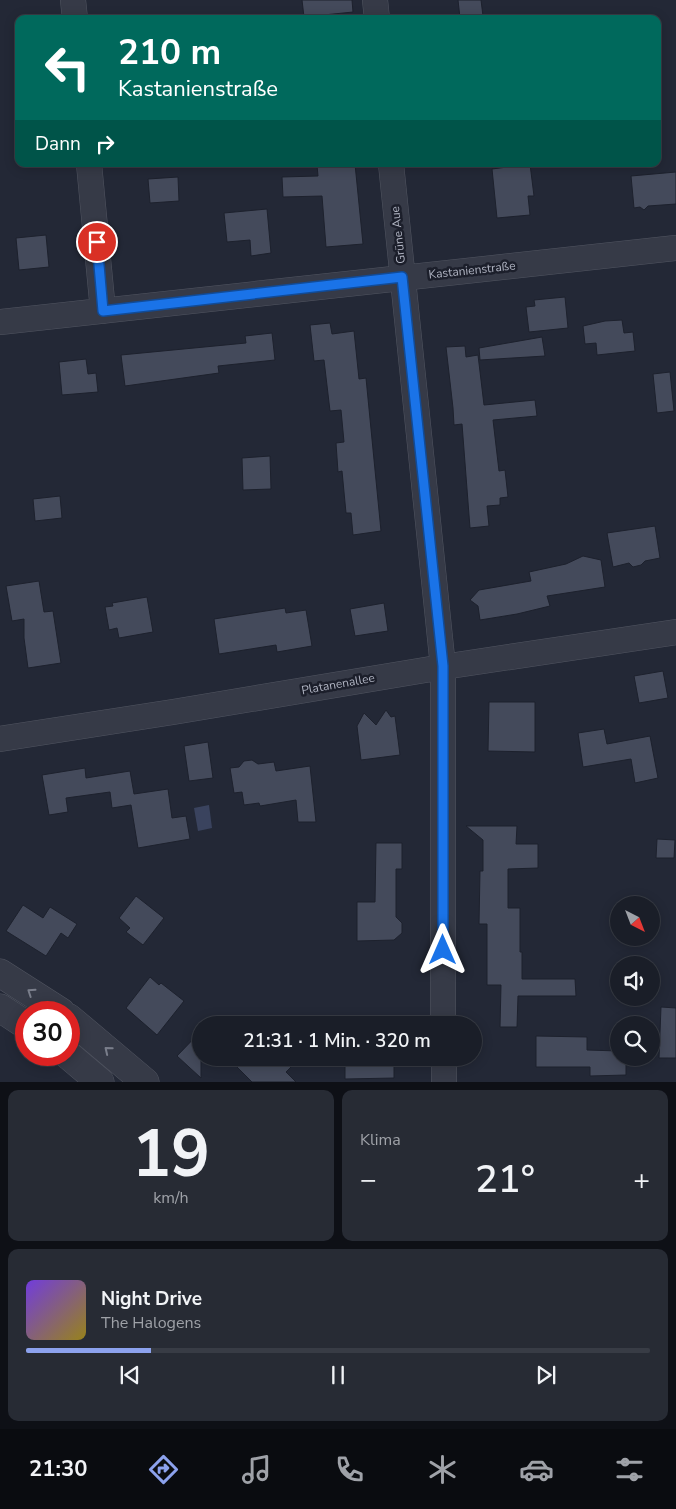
<!DOCTYPE html>
<html lang="de">
<head>
<meta charset="utf-8">
<style>
  :root { --surface:#1a1e28; --page:#272b34; --text:#f1f3f6; --muted:#9fa2a8; --line:#383c45; --accent:#8ca2ed }
  body { margin:0; font-family:"Nunito Sans",sans-serif; background:var(--page); color:var(--text); height:100vh; display:flex; flex-direction:column; font-size:19px; white-space:nowrap }
  * { box-sizing:border-box; margin:0 }
  p { font-size:16px; color:var(--muted) }
  .icon { flex:none; width:28px; height:28px; fill:none; stroke:currentColor; stroke-width:2; stroke-linecap:round; stroke-linejoin:round }
  .map { position:relative; height:1082px; overflow:hidden }
  .sheet { display:flex; flex-direction:column; gap:8px; padding:8px; background:#0e1016; flex:1 }
  .sheet>* { flex:none }
  .guide { position:absolute; left:15px; top:15px; width:646px; height:152px; border-radius:10px; box-shadow:0 2px 12px #0003,0 0 0 1px var(--line); background:#00695c; color:#fff; overflow:hidden }
  .needle { width:32px; rotate:138deg }
  .tools { position:absolute; left:610px; top:896px; display:grid; gap:10px }
  .tools a { display:grid; place-items:center; width:50px; height:50px; border-radius:50%; background:var(--surface); box-shadow:0 2px 12px #0003,0 0 0 1px var(--line); font-size:25px }
  .speed { position:absolute; left:15px; top:1001px; display:flex; gap:10px; font-size:25px; font-weight:700; text-align:center }
  .speed>* { display:grid; place-content:center; width:65px; height:65px; border-radius:50%; background:var(--surface); box-shadow:0 2px 12px #0003,0 0 0 1px var(--line); line-height:1 }
  .speed .limit { border:8px solid #d22; background:#fff; color:#111 }
  .pin { position:absolute; display:grid; place-items:center; width:42px; height:42px; color:#fff; margin:-21px; border:2px solid #fff; border-radius:50%; box-shadow:0 1px 5px #0007 }
  .me { position:absolute; width:55px; margin:-28px; rotate:0deg; stroke-linejoin:round; filter:drop-shadow(0 0 4px #0008) }
  .turn { display:flex; align-items:center; gap:18px; height:105px; padding:0 20px; font-size:22px }
  .turn .icon { width:65px; height:65px; stroke-width:2.5 }
  .turn b { display:block; font-size:35px; line-height:42px }
  .then { display:flex; align-items:center; height:48px; padding:0 20px; background:#0003; gap:10px; font-size:19px }
  .big { font-size:38px; font-weight:600; line-height:1.1 }
  .sheet .card { flex:1; display:flex; flex-direction:column; justify-content:center; gap:8px; min-width:0; padding:0 18px; border-radius:10px; background:var(--page) }
  .sheet .dial { align-items:center; gap:0 }
  .dial b { font-size:65px; line-height:1 }
  .song { display:flex; align-items:center; gap:15px }
  .cover { width:60px; height:60px; border-radius:8px; background:linear-gradient(135deg,hsl(260 70% 55%),hsl(50 70% 35%)) }
  .played { height:5px; border-radius:2px; background:linear-gradient(90deg,var(--accent) 20%,var(--line) 20%) }
  .keys { display:flex; justify-content:space-around; direction:ltr }
  .heat { display:flex; justify-content:space-between; align-items:center; font-size:28px; direction:ltr }
  .sheet .tiles { flex:1; display:grid; gap:8px; grid-template-columns:1fr 1fr }
  .card:last-child { grid-column:span 2 }
  .trip { position:absolute; left:192px; top:1016px; width:290px; height:50px; border-radius:25px; background:var(--surface); box-shadow:0 2px 12px #0003,0 0 0 1px var(--line); font-weight:600; line-height:50px; text-align:center }
  .menu { display:flex; height:80px; justify-content:space-around; align-items:center; background:#0a0c10; color:var(--muted) }
  .menu .icon { width:35px; height:35px }
  .menu .selected { color:var(--accent) }
  .menu b { font-size:22px; color:var(--text) }
  .map>svg:first-child { display:block }
</style>
</head>
<body>
<div class="map">
<svg width="676" height="1082" viewBox="0 0 676 1082">
  <rect width="100%" height="100%" fill="#232836"/>
  <path fill="#3a435e" d="M209,805l3,23 -14,3 -4,-23z"/>
  <path fill="#444a5b" stroke="#1d212d" d="M302,0h50l1,12 -49,5z
    M458,0h23l2,16 -23,2z
    M331,164h24l8,80 -37,3 -4,-51 -39,1 -1,-20 36,-1 -1,-11z
    M530,164l4,32h-6l2,19 -33,3 -5,-49z
    M676,172v32l-28,2 -4,4 -4,-3 -6,1 -3,-32z
    M178,177l1,24 -29,2 -2,-24z
    M267,209l4,44 -20,3 -1,-16 -23,2 -3,-29z
    M46,235l3,32 -30,3 -3,-32z
    M565,297l3,31 -39,4 -3,-25 9,-1 -1,-6z
    M622,320l2,13 9,-1 2,19 -38,4 -1,-12 -11,1 -2,-18 22,-5z
    M330,323l2,11 22,-3 5,48 7,-1 15,153 -28,4 -2,-22h-5l-4,-42 -4,1 -2,-29 8,-1 -3,-32 -11,1 -6,-51 -10,1 -4,-36z
    M272,333l3,27 -57,6 1,7 -94,13 -4,-31 125,-12 -1,-7z
    M542,337l3,19 -65,4 -1,-12z
    M465,346l1,11 12,-2 6,50 51,-5 2,16 -44,4 6,51 6,-1 3,27 -8,1v7l-13,1 2,20 -19,2 -8,-104 -8,1 -1,-17 -7,-61z
    M86,359l2,15 8,-1 2,19 -36,3 -3,-33z
    M670,372l4,39 -17,2 -4,-39z
    M270,456l1,33 -28,1 -1,-32z
    M60,496l2,22 -27,3 -2,-22z
    M655,526l5,32 -15,3 -4,4 -8,2 -4,-4 -16,4 -6,-34z
    M583,556l18,4 4,27 -58,9 3,10 -33,8 -37,6 -2,-14 -8,-6 9,-10 52,-9 -2,-9 37,-8z
    M39,581l5,31 9,-1 8,52 -33,5 -4,-30v-19l-12,2 -6,-35z
    M147,597l6,35 -34,6 -2,-10 -8,2 -4,-23 8,-1 -1,-3z
    M384,603l4,28 -33,5 -5,-27z
    M285,608l1,5 20,-3 6,36 -35,6 -1,-7 -57,9 -5,-35z
    M663,671l5,27 -29,5 -5,-27z
    M489,702h46v50l-47,-1z
    M386,710l5,7 4,-1 5,39 -39,5 -4,-34 7,-13 12,12z
    M604,729l3,15 43,-8 8,42 -23,5 -4,-24 -48,8 -5,-34z
    M208,742l5,36 -24,3 -5,-35z
    M252,760l6,4 16,-2 2,9 34,-5 6,56h-18l-2,-22 -36,6 -1,-3 -15,2 -2,-13 -8,1 -4,-25 9,-1 5,-6z
    M85,768l1,10 44,-7 4,23 34,-5 4,29 14,-2 4,23 -52,9 -7,-43 -19,3 -2,-16 -44,6 2,14 -19,3 -7,-40z
    M466,826h51l-1,18h22v24l-30,1v39h12v44h2v27h53l1,17h-58l-1,31h-17l1,-42h-14v-61h-8l1,-53h3v-31z
    M657,839l18,1 -1,18h-18z
    M376,843h26v26h-6v48l6,6v10l-8,7 -37,1v-39h18z
    M136,896l28,22 -21,27 -17,-13 4,-4 -11,-10z
    M23,905l20,13 7,-11 27,17 -9,14 -7,-5 -15,23 -40,-25z
    M150,977l9,8 2,-2 23,18 -27,34 -31,-27z
    M661,1007l15,1v50h-17z
    M201,1031v47l-24,-22z
    M536,1036l51,1v13l32,1v7h7v17l-36,1v-9h-54z
    M228,1058h55l9,8 -6,6 10,10h-44z
    M345,1058h49v20l-49,1z"/>
  <g fill="none" stroke-linecap="round" stroke-linejoin="round">
    <g stroke="#515561" stroke-width="26">
      <path id="minor" d="M73,0l2,19
        M375,0l2,19
        M89,164l14,147
        M391,164l52,503v358
        M0,322l676,-74
        M0,739l173,-27 270,-45 233,-35
        M444,1058v24"/>
    </g>
    <g stroke="#515561" stroke-width="29">
      <path id="tertiary" d="M0,973l61,39
        M0,1008l26,17
        M69,1018l76,64
        M68,1055l32,27"/>
    </g>
    <use href="#minor" stroke="#363a47" stroke-width="25"/>
    <use href="#tertiary" stroke="#363a47" stroke-width="28"/>
  </g>
  <defs><path id="oneway-chevron" d="M-2-3.5L2.5 0L-2 3.5" fill="none" stroke-width="1.6" stroke-linecap="round" stroke-linejoin="round" transform="scale(1.25)"/></defs>
  <g stroke="#7a7e8b">
    <use href="#oneway-chevron" transform="translate(31 992) rotate(-146)"/>
    <use href="#oneway-chevron" transform="translate(108 1050) rotate(-141)"/>
  </g>
  <g fill="none" stroke-linecap="round" stroke-linejoin="round">
    <g stroke="#114b97" stroke-width="12">
      <path id="route" d="M97,242l6,69 299,-34 41,389v284"/>
    </g>
    <use href="#route" stroke="#1a73e8" stroke-width="9"/>
  </g>
  <g text-anchor="middle" dominant-baseline="central" stroke-width="5" stroke-linejoin="round" paint-order="stroke">
    <g font-size="12" fill="#b1b5c3" stroke="#1c1f2b">
      <text transform="translate(398 235) rotate(-96)">Grüne Aue</text>
      <text transform="translate(472 270) rotate(-6)">Kastanienstraße</text>
      <text transform="translate(338 684) rotate(-10)">Platanenallee</text>
    </g>
  </g>
</svg>
<div class="tools">
<a><svg class="needle" viewBox="-14 -14 28 28"><path d="M0-13l5 13h-10z" fill="#e53935"/><path d="M0 13l5-13h-10z" fill="#9fa2a8"/></svg></a>
<a><svg class="icon" aria-label="sound" viewBox="0 0 24 24"><path d="M4 9h4l5-4v14l-5-4H4zM17 9q2 3 0 6"/></svg></a>
<a><svg class="icon" aria-label="search" viewBox="0 0 24 24"><circle cx="10" cy="10" r="6"/><path d="M15 15l6 6"/></svg></a>
</div>
<div class="speed"><div class="limit">30</div></div>
<div class="pin" style="left:97px;top:242px;background:#d93025"><svg class="icon" aria-label="arrive" viewBox="0 0 24 24"><path d="M6 21V4h12l-3 4 3 4H6"/></svg></div>
<svg class="me" style="left:443px;top:950px" viewBox="-20 -20 40 40"><path d="M0-17L14 15 0 8-14 15z" fill="#1a73e8" stroke="#fff" stroke-width="4"/></svg>
<div class="trip">21:31 · 1 Min. · 320 m</div>
<div class="guide">
<div class="turn"><svg class="icon" aria-label="left" viewBox="0 0 24 24"><path d="M17 20v-9H6M10 6l-5 5 5 5"/></svg><div><b>210 m</b>Kastanienstraße</div></div>
<div class="then">Dann<svg class="icon" aria-label="right" viewBox="0 0 24 24"><path d="M7 20v-9h11M14 6l5 5-5 5"/></svg></div>
</div>
</div>
<section class="sheet">
<div class="tiles">
<div class="card dial"><b>19</b><p>km/h</p></div>
<div class="card"><p>Klima</p>
<div class="heat"><a>−</a><b class="big">21°</b><a>+</a></div>
</div>
<div class="card">
<div class="song"><i class="cover"></i><div><b>Night Drive</b><p>The Halogens</p></div></div>
<div class="played"></div>
<div class="keys"><svg class="icon" aria-label="previous" viewBox="0 0 24 24"><path d="M18 5L8 12l10 7zM5 5v14"/></svg><svg class="icon" aria-label="pause" viewBox="0 0 24 24"><path d="M8 5v14M16 5v14"/></svg><svg class="icon" aria-label="next" viewBox="0 0 24 24"><path d="M6 5l10 7-10 7zM19 5v14"/></svg></div>
</div>
</div>
</section>
<nav class="menu">
<b>21:30</b>
<svg class="icon selected" aria-label="directions" viewBox="0 0 24 24"><path d="M12 3l9 9-9 9-9-9zM9 14v-3h6M13 9l2 2-2 2"/></svg>
<svg class="icon" aria-label="music" viewBox="0 0 24 24"><path d="M9 18V5l10-2v13"/><circle cx="6" cy="18" r="3"/><circle cx="16" cy="16" r="3"/></svg>
<svg class="icon" aria-label="phone" viewBox="0 0 24 24"><path d="M5 4h4l2 5-3 2q2 4 5 5l2-3 5 2v4C11 20 4 13 5 4z"/></svg>
<svg class="icon" aria-label="climate" viewBox="0 0 24 24"><path d="M12 3v18M4 7l16 10M4 17L20 7"/></svg>
<svg class="icon" aria-label="car" viewBox="0 0 24 24"><path d="M5 17H2v-5l4-1 3-4h7l3 4 3 1v5h-3M9 17h6M6 11h13"/><circle cx="7" cy="17" r="2"/><circle cx="17" cy="17" r="2"/></svg>
<svg class="icon" aria-label="filters" viewBox="0 0 24 24"><path d="M4 7h16M4 17h16"/><circle cx="9" cy="7" r="2"/><circle cx="15" cy="17" r="2"/></svg>
</nav>
</body>
</html>
